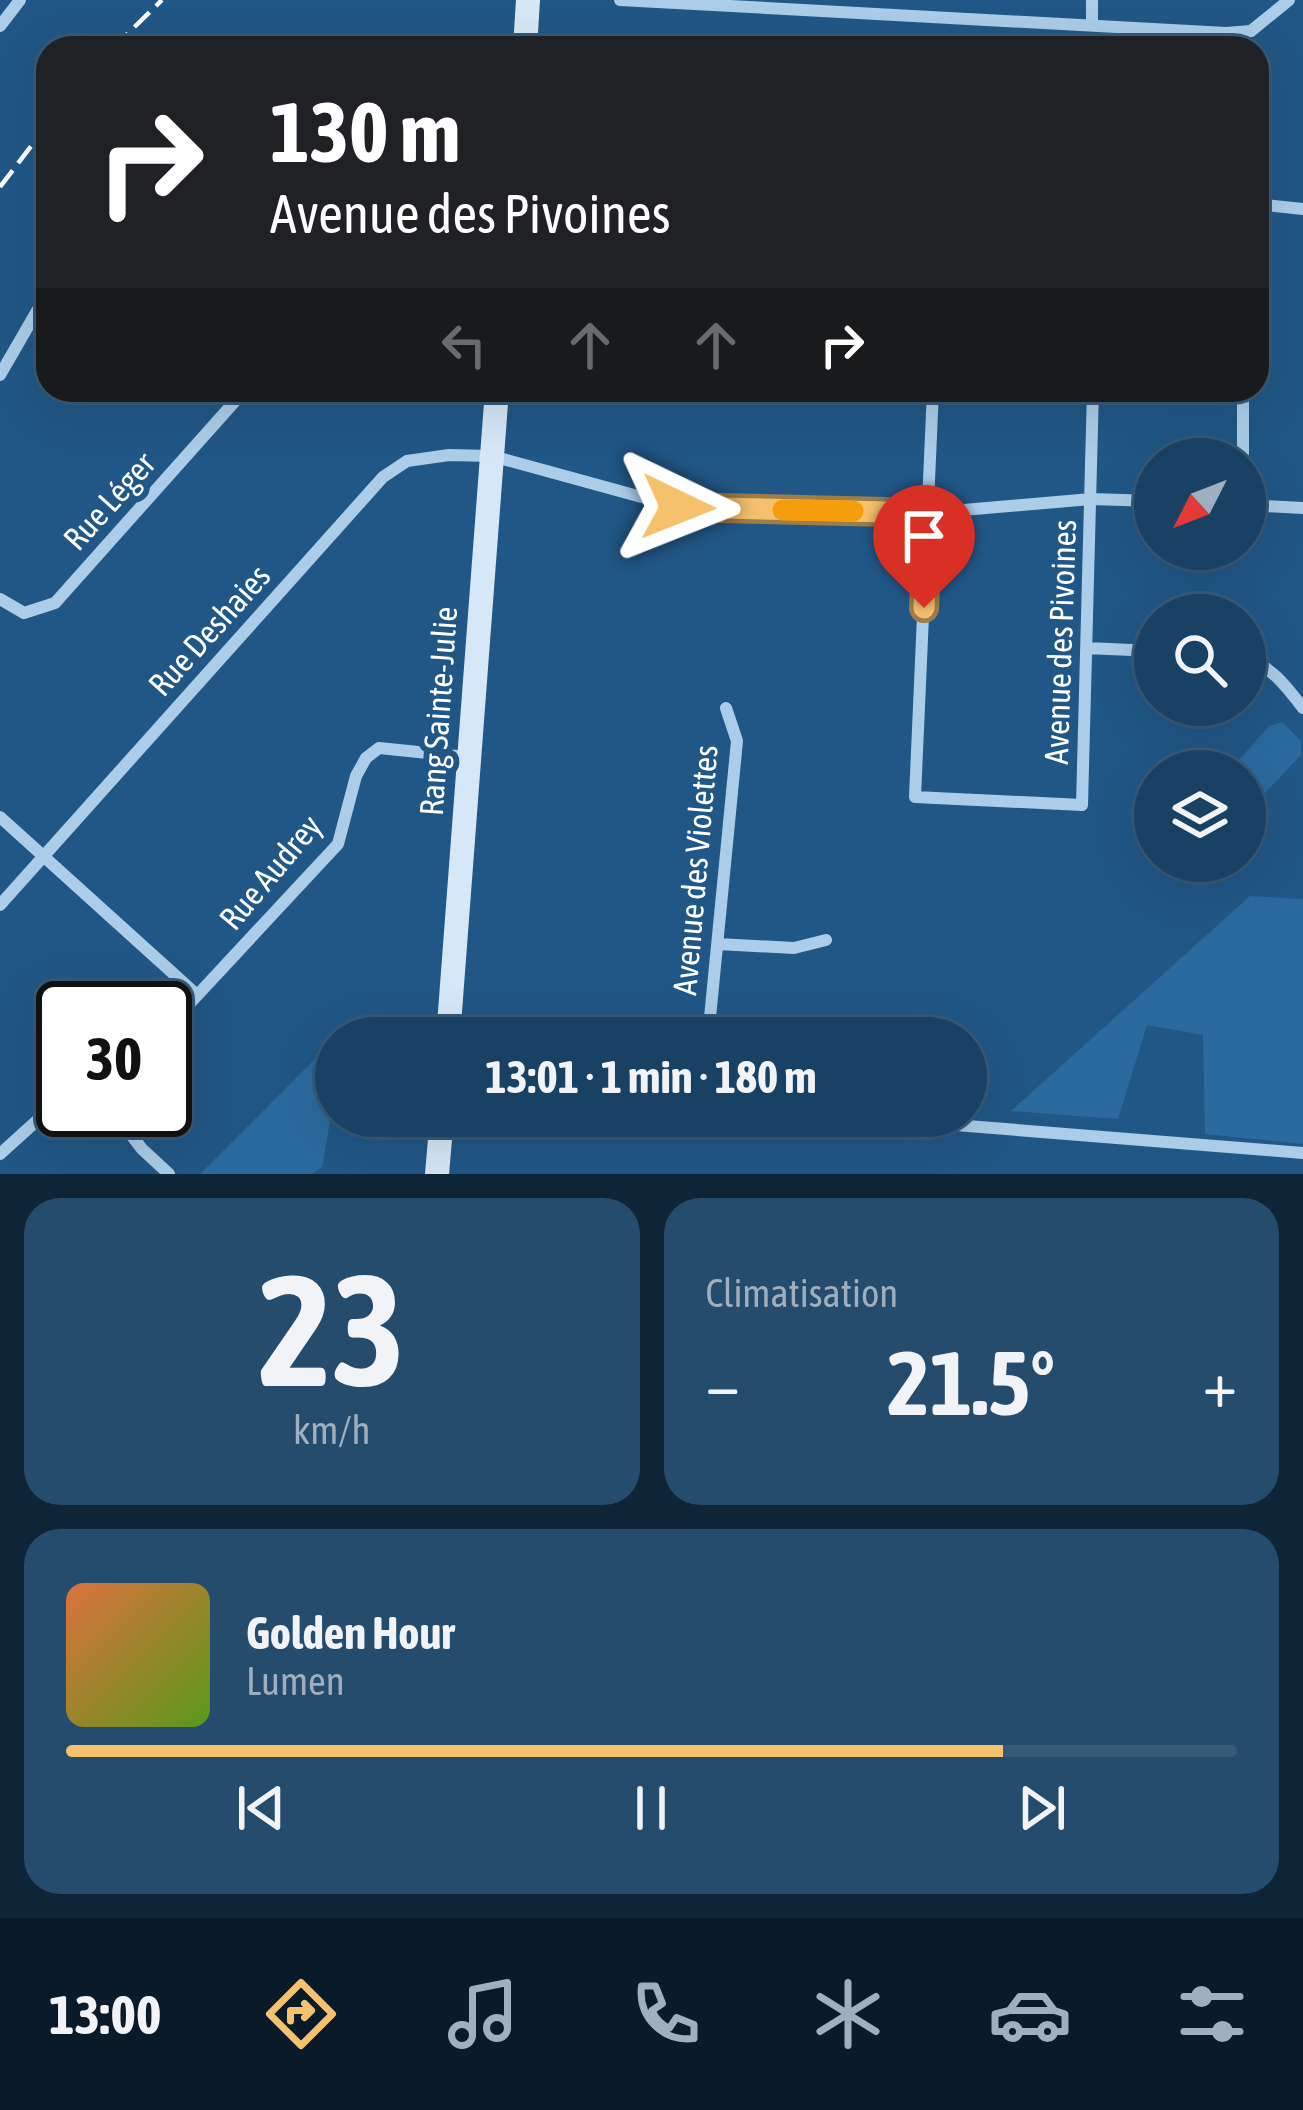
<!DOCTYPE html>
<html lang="fr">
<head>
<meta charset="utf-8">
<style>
  :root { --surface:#194164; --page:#264c6d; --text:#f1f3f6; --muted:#9fafbf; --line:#375a78; --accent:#f6c16d }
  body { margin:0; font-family:"Asap Condensed",sans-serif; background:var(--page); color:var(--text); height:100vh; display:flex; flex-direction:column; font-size:45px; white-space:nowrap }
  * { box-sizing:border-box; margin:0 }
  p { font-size:39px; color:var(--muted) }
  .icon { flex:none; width:66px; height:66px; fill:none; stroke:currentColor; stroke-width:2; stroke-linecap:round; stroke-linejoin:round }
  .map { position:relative; height:1174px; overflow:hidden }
  .drawer { display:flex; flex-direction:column; gap:24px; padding:24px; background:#0e2437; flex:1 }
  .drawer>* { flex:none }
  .hud { position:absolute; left:36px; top:36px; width:1233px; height:366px; border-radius:36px; box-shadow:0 12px 48px #0002,0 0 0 3px var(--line); background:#202124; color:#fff; overflow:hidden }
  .needle { width:78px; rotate:228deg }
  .tools { position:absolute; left:1134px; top:438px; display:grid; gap:24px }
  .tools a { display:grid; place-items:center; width:132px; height:132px; border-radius:50%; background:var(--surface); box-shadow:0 12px 48px #0002,0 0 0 3px var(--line); font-size:60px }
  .speed { position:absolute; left:36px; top:981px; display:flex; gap:24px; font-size:60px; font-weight:700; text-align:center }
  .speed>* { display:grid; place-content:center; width:156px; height:156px; border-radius:50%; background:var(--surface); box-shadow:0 12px 48px #0002,0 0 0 3px var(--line); line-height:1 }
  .speed .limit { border:6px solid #111; border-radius:18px; background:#fff; color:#111 }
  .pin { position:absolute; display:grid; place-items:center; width:102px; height:102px; color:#fff; margin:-123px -51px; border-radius:50% 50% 50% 0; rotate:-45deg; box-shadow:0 0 12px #0007 }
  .pin .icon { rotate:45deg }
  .me { position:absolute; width:132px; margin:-66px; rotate:92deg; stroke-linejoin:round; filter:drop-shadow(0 0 9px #0008) }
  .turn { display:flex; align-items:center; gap:42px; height:252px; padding:0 36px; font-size:54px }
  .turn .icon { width:156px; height:156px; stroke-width:2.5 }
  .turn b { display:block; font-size:84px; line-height:102px }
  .lanes { display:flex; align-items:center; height:114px; padding:0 36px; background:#0003; justify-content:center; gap:60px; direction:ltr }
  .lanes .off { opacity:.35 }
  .big { font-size:90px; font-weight:700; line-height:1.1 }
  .drawer .tile { flex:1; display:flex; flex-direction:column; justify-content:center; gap:18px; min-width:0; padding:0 42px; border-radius:36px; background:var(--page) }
  .drawer .dial { align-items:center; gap:0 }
  .dial b { font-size:156px; line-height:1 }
  .song { display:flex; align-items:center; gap:36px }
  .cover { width:144px; height:144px; border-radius:18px; background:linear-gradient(135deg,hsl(20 70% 55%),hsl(90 70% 35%)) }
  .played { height:12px; border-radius:6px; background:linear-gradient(90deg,var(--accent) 80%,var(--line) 80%) }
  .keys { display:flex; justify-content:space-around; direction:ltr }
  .heat { display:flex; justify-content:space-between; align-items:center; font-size:66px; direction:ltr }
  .drawer .tiles { flex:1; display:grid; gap:24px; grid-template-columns:1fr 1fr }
  .tile:last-child { grid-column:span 2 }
  .trip { position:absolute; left:315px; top:1017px; width:672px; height:120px; border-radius:60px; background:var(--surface); box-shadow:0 12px 48px #0002,0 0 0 3px var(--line); font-weight:700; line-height:120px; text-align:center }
  .menu { display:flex; height:192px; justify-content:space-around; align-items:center; background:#0a1a28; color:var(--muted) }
  .menu .icon { width:84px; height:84px }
  .menu .current { color:var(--accent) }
  .menu b { font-size:54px; color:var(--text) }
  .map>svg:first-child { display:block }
</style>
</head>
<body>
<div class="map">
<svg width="1303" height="1174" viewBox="0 0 1303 1174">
  <rect width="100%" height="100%" fill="#215786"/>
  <path fill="#2b6a9e" d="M1282,722l19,19v14l-45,47 -11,-2v-29l-13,-3 37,-42z
    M1250,896l53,3v245l-98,-10 -2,-99 -56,-10 -29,94 -107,-8z
    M316,1058l20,30 -14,79 -10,7h-112z"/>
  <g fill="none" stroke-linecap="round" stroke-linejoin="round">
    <path stroke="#abcde9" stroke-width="12" d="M620,0l606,33 25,-2 38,-31
      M1092,24v-24
      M0,26l20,-26
      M1257,204l46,5
      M0,375l48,-83
      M933,390l-18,407 167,8 11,-415
      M1243,459v-69
      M1245,505l58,3
      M0,599l24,14 31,-10 190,-213
      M1086,648l69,3
      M1245,657c27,10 41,29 58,51
      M0,817l197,178
      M0,905l383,-428 24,-16 42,-6 43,1 186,51 251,6 162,-14 64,2
      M718,944l76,4 32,-8
      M165,1030l173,-186 18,-68 10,-18 13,-10 88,9
      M708,1038l29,-297 -11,-33
      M112,1110l30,39 27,25
      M507,1116h34
      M843,1116l460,37
      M0,1154l63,-57"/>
    <path stroke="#d6e8f7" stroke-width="24" d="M525,48l3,-48
      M448,1038l49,-648
      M437,1174l5,-58"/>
    <path stroke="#fff" stroke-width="4.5" stroke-dasharray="21 9" stroke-linecap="butt" d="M113,48l49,-48
      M0,187l48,-63"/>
  </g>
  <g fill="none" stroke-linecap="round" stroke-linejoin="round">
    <g stroke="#a07d47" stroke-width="30">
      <path id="route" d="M678,507l250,6 -4,95"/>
    </g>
    <use href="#route" stroke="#f6c16d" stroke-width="21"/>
    <path stroke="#f59e0b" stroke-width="21" d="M783,510l70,1"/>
  </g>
  <g text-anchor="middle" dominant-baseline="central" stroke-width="12" stroke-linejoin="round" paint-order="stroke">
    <g font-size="33" fill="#fff" stroke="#215786">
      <text transform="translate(109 501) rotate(-48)">Rue Léger</text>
      <text transform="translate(209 630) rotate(-48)">Rue Deshaies</text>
      <text transform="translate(1060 642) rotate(-88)">Avenue des Pivoines</text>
      <text transform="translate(438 711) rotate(-86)">Rang Sainte-Julie</text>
      <text transform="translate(695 870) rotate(-85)">Avenue des Violettes</text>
      <text transform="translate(270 872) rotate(-50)">Rue Audrey</text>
    </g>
  </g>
</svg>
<div class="tools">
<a><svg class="needle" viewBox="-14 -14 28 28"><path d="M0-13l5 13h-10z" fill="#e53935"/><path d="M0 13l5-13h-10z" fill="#9fafbf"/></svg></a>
<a><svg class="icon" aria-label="search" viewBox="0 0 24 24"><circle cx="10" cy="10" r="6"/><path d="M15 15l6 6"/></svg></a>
<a><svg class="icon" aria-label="layers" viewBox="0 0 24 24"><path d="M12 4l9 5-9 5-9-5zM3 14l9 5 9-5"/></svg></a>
</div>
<div class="speed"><div class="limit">30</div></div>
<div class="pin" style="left:924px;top:608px;background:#d93025"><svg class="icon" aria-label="arrive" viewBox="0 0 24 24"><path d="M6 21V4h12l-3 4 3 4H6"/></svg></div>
<svg class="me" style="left:678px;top:507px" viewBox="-20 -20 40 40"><path d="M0-17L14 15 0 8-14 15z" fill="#f6c16d" stroke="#fff" stroke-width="4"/></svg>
<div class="trip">13:01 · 1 min · 180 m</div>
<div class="hud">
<div class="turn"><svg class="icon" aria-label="right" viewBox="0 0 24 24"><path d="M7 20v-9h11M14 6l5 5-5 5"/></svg><div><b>130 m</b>Avenue des Pivoines</div></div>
<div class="lanes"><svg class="icon off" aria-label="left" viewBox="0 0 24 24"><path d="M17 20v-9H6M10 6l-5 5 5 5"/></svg><svg class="icon off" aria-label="ahead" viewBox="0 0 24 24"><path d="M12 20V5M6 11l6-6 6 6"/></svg><svg class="icon off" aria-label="ahead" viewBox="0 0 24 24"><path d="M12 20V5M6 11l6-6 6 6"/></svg><svg class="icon" aria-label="right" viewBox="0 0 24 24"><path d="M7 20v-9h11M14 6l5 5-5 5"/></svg></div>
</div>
</div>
<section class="drawer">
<div class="tiles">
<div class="tile dial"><b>23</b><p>km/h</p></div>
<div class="tile"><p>Climatisation</p>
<div class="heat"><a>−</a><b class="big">21.5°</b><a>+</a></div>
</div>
<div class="tile">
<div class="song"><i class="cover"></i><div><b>Golden Hour</b><p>Lumen</p></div></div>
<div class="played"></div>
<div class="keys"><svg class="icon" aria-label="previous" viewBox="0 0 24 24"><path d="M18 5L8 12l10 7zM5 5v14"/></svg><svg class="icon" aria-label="pause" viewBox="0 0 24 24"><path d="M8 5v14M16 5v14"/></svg><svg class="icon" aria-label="next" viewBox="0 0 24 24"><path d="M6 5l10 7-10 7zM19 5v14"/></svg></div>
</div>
</div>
</section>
<nav class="menu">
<b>13:00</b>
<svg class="icon current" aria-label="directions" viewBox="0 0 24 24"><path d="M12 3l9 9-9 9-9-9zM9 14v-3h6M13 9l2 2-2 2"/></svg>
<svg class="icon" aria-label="music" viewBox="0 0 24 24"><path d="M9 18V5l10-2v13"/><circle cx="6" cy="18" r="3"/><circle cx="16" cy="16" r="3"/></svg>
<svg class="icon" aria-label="phone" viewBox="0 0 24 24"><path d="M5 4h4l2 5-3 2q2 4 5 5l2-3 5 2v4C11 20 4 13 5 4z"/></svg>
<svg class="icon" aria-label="climate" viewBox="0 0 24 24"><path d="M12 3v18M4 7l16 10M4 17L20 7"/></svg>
<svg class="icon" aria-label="car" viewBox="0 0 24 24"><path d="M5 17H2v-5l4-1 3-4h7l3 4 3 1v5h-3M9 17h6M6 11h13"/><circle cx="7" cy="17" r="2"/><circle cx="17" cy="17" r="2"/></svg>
<svg class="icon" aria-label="filters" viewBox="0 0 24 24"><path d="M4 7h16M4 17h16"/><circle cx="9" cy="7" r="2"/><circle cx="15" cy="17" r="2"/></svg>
</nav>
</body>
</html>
